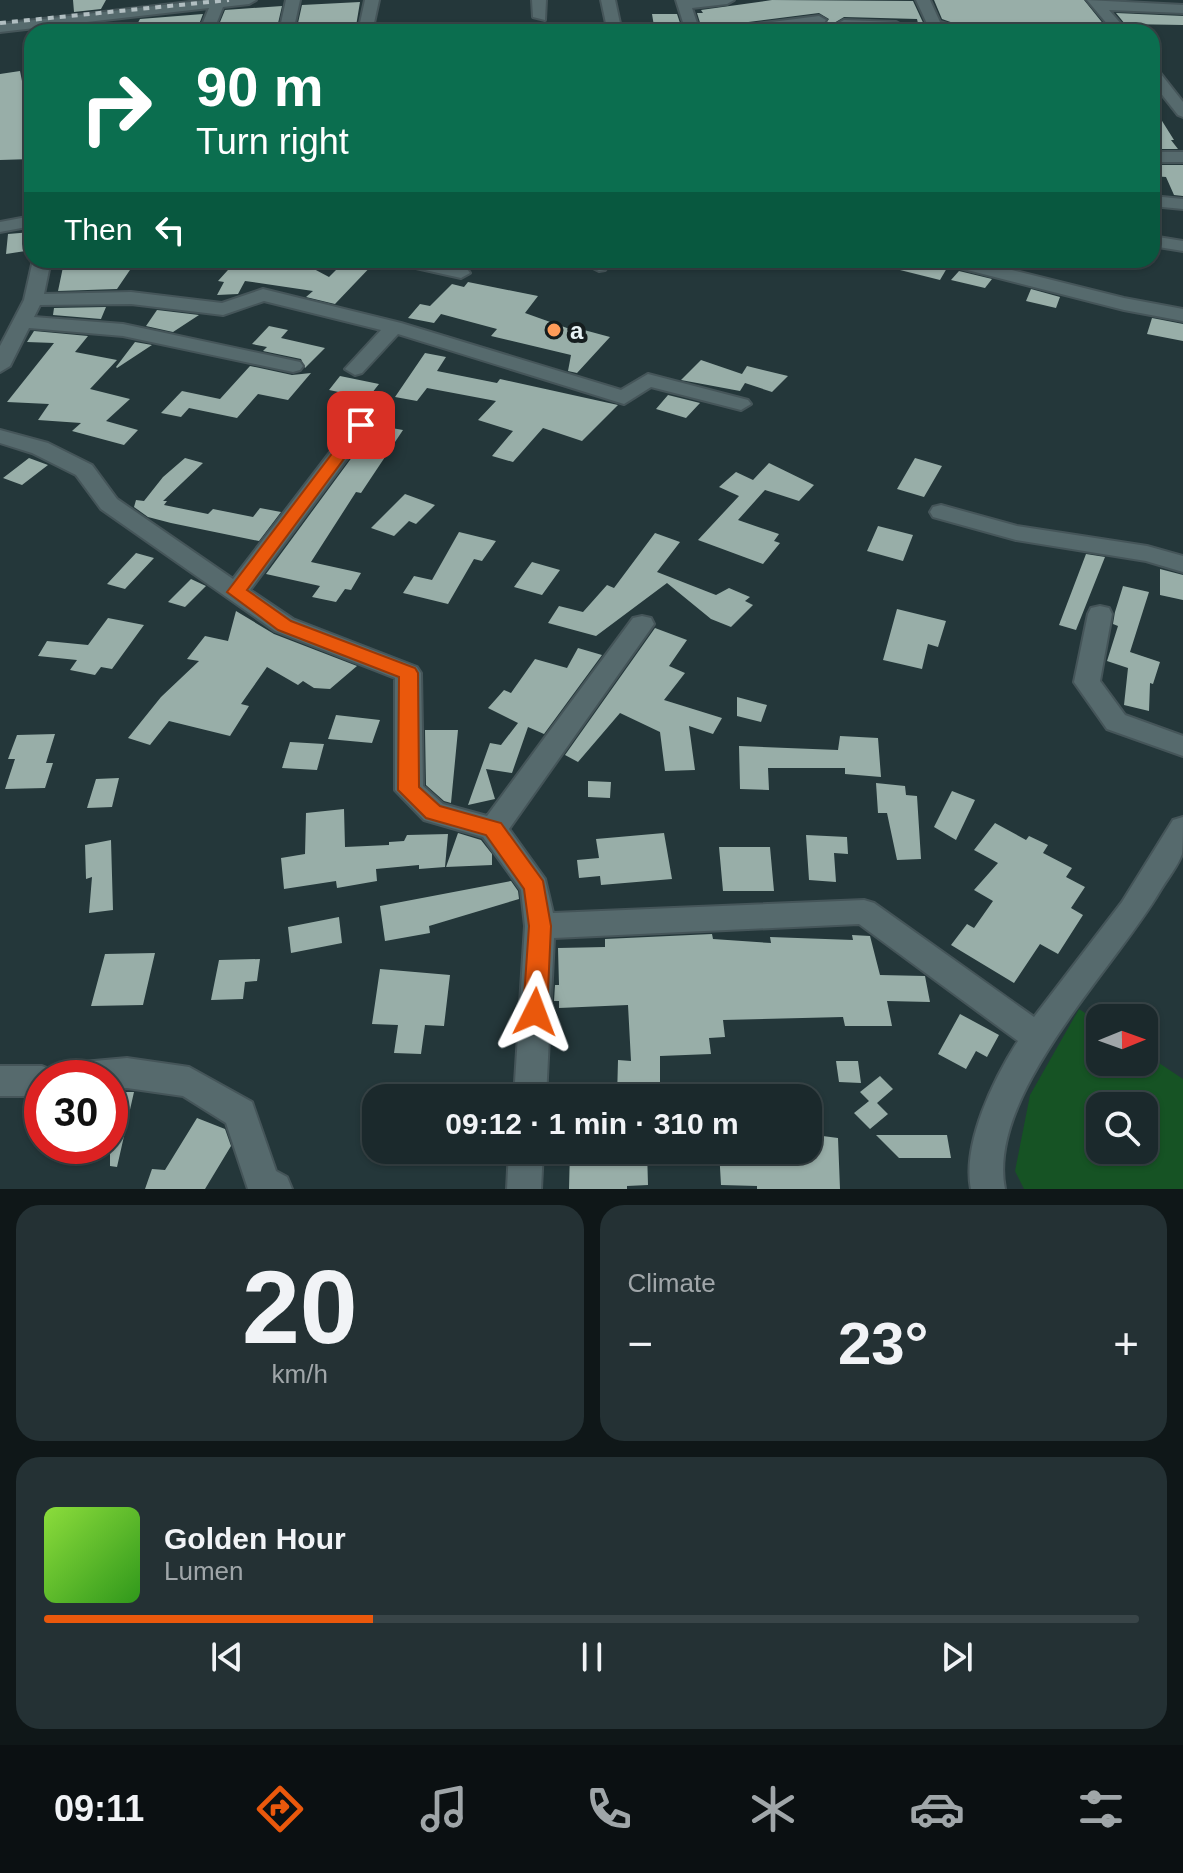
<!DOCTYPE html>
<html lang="en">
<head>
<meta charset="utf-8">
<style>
  :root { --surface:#1b292c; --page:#243134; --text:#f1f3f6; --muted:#a0a6a9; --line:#394548; --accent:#ea580c }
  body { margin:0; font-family:Helvetica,sans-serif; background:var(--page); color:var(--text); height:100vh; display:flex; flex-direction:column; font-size:30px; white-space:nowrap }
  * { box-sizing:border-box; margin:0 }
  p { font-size:26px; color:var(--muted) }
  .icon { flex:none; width:44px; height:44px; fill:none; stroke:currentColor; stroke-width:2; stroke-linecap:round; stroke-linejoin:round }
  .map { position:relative; height:1189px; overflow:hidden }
  .side { display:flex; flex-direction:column; gap:16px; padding:16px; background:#0f1718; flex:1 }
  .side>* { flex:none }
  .hud { position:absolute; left:24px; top:24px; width:1136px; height:244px; border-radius:24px; box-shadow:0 2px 6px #0004,0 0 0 2px var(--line); background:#0b6e4f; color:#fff; overflow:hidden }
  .needle { width:52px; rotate:89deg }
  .tools { position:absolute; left:1086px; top:1004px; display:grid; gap:16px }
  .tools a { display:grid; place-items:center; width:72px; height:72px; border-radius:16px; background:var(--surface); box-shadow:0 2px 6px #0004,0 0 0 2px var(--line); font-size:40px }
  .speed { position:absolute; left:24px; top:1060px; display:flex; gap:16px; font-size:40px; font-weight:700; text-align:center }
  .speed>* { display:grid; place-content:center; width:104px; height:104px; border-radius:50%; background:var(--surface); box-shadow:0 2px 6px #0004,0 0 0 2px var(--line); line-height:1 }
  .speed .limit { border:12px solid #d22; background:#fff; color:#111 }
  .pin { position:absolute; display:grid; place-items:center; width:68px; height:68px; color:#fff; margin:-34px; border-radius:16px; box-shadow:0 4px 12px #0006 }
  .me { position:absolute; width:88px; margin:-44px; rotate:3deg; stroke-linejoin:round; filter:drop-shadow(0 0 6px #0008) }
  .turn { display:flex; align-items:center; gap:28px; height:168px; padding:0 40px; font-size:36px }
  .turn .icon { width:104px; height:104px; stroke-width:2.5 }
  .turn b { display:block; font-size:56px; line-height:68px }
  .then { display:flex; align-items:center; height:76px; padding:0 40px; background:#0003; gap:16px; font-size:30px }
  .big { font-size:60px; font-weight:700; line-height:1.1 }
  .side .card { flex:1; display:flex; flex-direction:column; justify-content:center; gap:12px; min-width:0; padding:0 28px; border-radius:24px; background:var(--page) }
  .side .dial { align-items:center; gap:0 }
  .dial b { font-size:104px; line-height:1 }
  .song { display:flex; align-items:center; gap:24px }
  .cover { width:96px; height:96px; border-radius:12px; background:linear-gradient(135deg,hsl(90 70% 55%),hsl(110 70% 35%)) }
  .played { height:8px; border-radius:4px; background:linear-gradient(90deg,var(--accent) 30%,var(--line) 30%) }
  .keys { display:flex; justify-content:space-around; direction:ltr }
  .heat { display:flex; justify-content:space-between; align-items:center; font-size:44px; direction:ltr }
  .side .tiles { flex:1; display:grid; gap:16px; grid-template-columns:1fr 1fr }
  .card:last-child { grid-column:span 2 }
  .trip { position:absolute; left:362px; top:1084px; width:460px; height:80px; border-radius:24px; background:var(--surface); box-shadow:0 2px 6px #0004,0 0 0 2px var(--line); font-weight:700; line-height:80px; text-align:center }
  .menu { display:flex; height:128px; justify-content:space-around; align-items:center; background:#0b1012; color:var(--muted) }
  .menu .icon { width:56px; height:56px }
  .menu .current { color:var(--accent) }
  .menu b { font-size:36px; color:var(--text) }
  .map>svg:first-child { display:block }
</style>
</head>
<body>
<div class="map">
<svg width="1183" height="1189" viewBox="0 0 1183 1189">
  <rect width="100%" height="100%" fill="#24373a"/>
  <path fill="#165324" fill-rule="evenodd" d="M1079,1009l21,14v39h44v-9l39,26v110h-159l-9,-18 15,-76zM1100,1106h44v44h-44z"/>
  <path fill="#98aea8" d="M73,0h33l-5,9 -27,3z
    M772,0l141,1 13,28 5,3h-11l-3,-13 -73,-2 -10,6 2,9h-19l-1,-5 8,-1 5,-7 -10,-6 -94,12 -10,7h-12l-6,-19h6l-2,-3z
    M934,0h150l25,31 -96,-3 1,4h-35l-37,-13z
    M360,2l-5,30h-59l6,-27z
    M282,6l-6,26 -45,-1 -13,-4 7,-17z
    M1116,13l67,3v9l-58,-1z
    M203,14l-5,13 -65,5 7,-13z
    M652,14h25l6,18h-28z
    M20,71l2,10 10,-1v79l-32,1v-86z
    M1152,105l22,35h-3l7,9h-26z
    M1152,165h31v31l-9,-1 -8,-18 -14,-1z
    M32,232v18l-26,4 2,-20z
    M68,260h42l-4,5 26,2 -15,22 -59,2 5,-24z
    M237,260h60l32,17 17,-17h31l-42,44 -29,-7 7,-6 -68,-10 -7,13 -21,1 7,-13 -6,-1z
    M885,260h40l22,8 -7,12 -56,-14z
    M959,271l33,8 -7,9 -34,-8z
    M468,282l70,14 -13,17 56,20 3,-3 26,7 -33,36 -9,-2 3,-16 -80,-19 6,-7 -56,-15 -7,9 -26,-5 12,-14 10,2 22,-22 12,3z
    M1031,289l29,8 -4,11 -30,-7z
    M106,307l-5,12 -48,-4 1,-7z
    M157,310l42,5 -26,17 -27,-6z
    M1152,318l31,6v17l-36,-7z
    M269,326l19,4 -7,8 44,10 -20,20 -4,-9 -38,-8 4,-4 -15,-3z
    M34,331l54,5 -13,16 42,8 -27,29 40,10 -24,22 32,9 -14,15 -52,-14 9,-8 -43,-3 11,-16 -42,-2 47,-59 -27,-1z
    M135,342l17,3 -35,23 -1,-1z
    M425,353l21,4 -9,14 60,12 3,-4 118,26 -36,36 -39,-13 -30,34 -21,-6 21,-25 -35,-11 18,-19 -69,-13 -10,13 -22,-4z
    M701,360l41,14 5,-8 41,10 -16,16 -27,-9 -5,8 -59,-11z
    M250,366l42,9 19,-2 -23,27 -30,-6 -21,24 -48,-10 -8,9 -20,-4 21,-22 38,8z
    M340,376l39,8 -11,14 -39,-8z
    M668,395l32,8 -14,15 -30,-9z
    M380,426l23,4 -42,63 -5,-1 -45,70 50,11 -10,17 -6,-1 -9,13 -24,-5 8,-11 -54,-12 95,-129h4z
    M29,458l19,7 -26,20 -19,-7z
    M185,458l18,5 -40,38h4l-3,4 44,9 5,-5 40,8 7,-9 21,4 -22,29 -88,-18 -23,-6 -14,-10 2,-7 8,1 19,-24z
    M915,458l27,8 -18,31 -27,-8z
    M769,463l45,22 -15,16 -34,-11 -27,30 41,14 -5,7 6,2 -17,21 -65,-24 41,-44 -20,-9 17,-15 17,8z
    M405,494l30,11 -19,19 -7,-3 -15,15 -23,-8z
    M878,526l35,9 -10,26 -36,-10z
    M459,532l37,9 -14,20 -8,-2 -26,45 -45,-11 11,-17 18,4z
    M655,533l25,9 -23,30 59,23 13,-7 21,9 -5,4 8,4 -22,22 -20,-8 -44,-36 -71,53 -48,-13 11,-17 24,6 24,-27 7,3z
    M136,553l18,5 -29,31 -18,-5z
    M1086,554l19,3 -29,73 -17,-5z
    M532,562l28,8 -18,25 -28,-8z
    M1160,569l23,6v25l-23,-5z
    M191,579l15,7 -21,21 -17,-5z
    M1123,586l26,6 -19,60 30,10 -7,22 -3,-1 -1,28 -25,-6 4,-37 -21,-7 11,-35 -5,-2 2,-12z
    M897,609l49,12 -8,26 -10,-3 -6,25 -39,-9z
    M236,611l38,23 83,32 -27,23 -16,-1 -11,-7 -5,4 -31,-18 -26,37 8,2 -19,30 -61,-15 -19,24 -22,-7 33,-41 38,-36 -12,-2 18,-23 23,5z
    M108,618l36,7 -32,44 -11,-2 -6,8 -25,-5 7,-10 -39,-4 9,-15 41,4z
    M655,628l32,12 -18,26 16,7 -21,27 58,18 -9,16 -24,-8 6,44 -30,1 -5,-39 -40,-19 -42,49 -13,-7z
    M578,648l24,7 -58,79 -16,-7 -16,46 -26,-4 9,30 -27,6 22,-62 11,2 17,-22 -30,-15 16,-18 7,3 24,-34 32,9z
    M737,697l30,8 -6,17 -24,-6z
    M336,715l44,5 -8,23 -44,-4z
    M425,730h33l-7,73 -7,-2 -18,-16z
    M55,734l-9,29h7l-8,25 -40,1 10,-30h-7l9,-24z
    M840,736l38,2 3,39 -36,-3v-6h-77l1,22 -29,-1 -1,-43 99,4z
    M290,742l34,2 -7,26 -35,-2z
    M119,778l-7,29 -25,1 9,-29z
    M588,781l23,1 -1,16 -22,-1z
    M876,783l29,3 1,9 11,1 4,63 -24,1 -10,-47h-9z
    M952,791l23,9 -19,40 -22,-13z
    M344,809l1,38 44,-2v-3l15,-1 3,-6 41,-1 -3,33 -26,2v-4l-43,4 1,12 -40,7 -1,-7 -52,8 -3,-31 24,-4 1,-41z
    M995,823l31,17 3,-4 19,9 -5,8 29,15 -6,9 19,10 -14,21 12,7 -25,39 -18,-10 -26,39 -63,-38 16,-21 7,4 19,-27 -19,-11 24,-27 -24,-13z
    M458,833l23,7 11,14v11l-46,2z
    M664,833l8,46 -71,6 -1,-9 -21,2 -2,-18 22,-2 -3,-19z
    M806,835l41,2 1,17 -14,-1 2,29 -27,-2z
    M111,840l2,70 -24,3 3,-36 -6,2 -1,-34z
    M719,847h51l4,44h-51z
    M511,881l7,10 1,8 -90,27 1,7 -45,8 -5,-35z
    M339,917l3,26 -51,10 -3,-26z
    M712,934l1,5 58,4 -1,-6 83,3 -1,-5 18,1 10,39 45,1 5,26 -43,-1 5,25h-47l-2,-9 -120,3 2,17 -16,1 2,16 -51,2v42h-43l1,-38 13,1 -3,-56 -69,3v-7h-5l1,-16h4l-1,-37 47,-1v-8z
    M155,953l-12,52 -52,1 14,-52z
    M260,959l-3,22 -12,1 -2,17 -32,1 8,-40z
    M380,969l70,6 -6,51 -19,-1 -4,29 -27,-1 4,-28 -26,-1z
    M960,1014l39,21 -12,22 -11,-6 -10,18 -28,-15z
    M836,1061h22l3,22 -22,-1z
    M880,1076l13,13 -16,14 11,11 -18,15 -16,-16 15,-12 -9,-9z
    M110,1092h24l-17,75 -7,-1z
    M197,1118l28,11 6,17 -26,43h-60l7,-20 13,1z
    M815,1135l23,3 2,51h-83v-3l-36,-1 -2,-35h96z
    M876,1135h71l4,23h-52z
    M570,1150h77l1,35 -21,1v3h-58z"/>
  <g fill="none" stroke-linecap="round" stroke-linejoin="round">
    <g stroke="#455559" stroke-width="4">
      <path id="minor" d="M207,0h49l-7,4 -26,3 -10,25h-14l10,-24 -209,24v-8z
        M286,0h14l-7,32h-14z
        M365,0h14l-7,32h-14z
        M532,0h14l-1,20 -12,-3z
        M601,0h14l6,28 -2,3 -12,-3z
        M676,0h58l-7,4 -35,4 8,24h-14z
        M916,0h14l10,22 36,10h-38l-9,-4z
        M1087,0l96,5v8l-74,-3 19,22h-14z
        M819,16l7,4 -2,3 -66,9h-40l7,-4z
        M844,20l52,2 7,4 -7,4 -44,-2 1,4h-14l-2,-8z
        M1152,68l5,1 26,33v15l-5,-2 -26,-33z
        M1152,152h31v10h-31z
        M1152,196l31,3v10l-31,-3z
        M32,216v10l-32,6v-10z
        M1152,236l31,5v10l-31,-5z
        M33,260h18l-7,34 87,-2 91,11 41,-14 138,34 220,67 27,-16 100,26 3,4 -10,6 -90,-23 -27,17 -226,-70 -36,39 -7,2 -10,-6 36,-39 -117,-29 -41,14 -92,-11 -91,1 -6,12 89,7 177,38 3,4 -3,4 -7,2 -170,-36 -94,-8 -19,38 -10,6v-26l24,-46z
        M395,260h33l39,9 3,4 -9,5 -63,-14z
        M577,260h36l-8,10 -6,1z
        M941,260h31l152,38 59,11v12l-59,-11 -180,-46z
        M361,419l11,6 -122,165 43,29 124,48 4,6 2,113 20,18 44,12 146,-198 9,-2 9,2 3,6 -145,205 36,50 8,34 311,-13 10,3 160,114 88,-115 51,-82 10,-3c0,11 0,27 -1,37 -4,12 -15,25 -22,37 -45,77 -174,204 -155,298h-34c-9,-45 23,-111 47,-148l-159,-117 -305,14 -8,160h-32l11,-172 -4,-36 -38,-53 -59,-17 -29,-30v-112l-120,-47 -174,-122 -25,-34 -44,-22 -32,-10v-13l48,13 44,22 25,34 116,80 121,-158z
        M941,505l76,21 130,20 36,10v16l-37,-11 -130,-21 -83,-23 -3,-5 3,-5z
        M1100,606l9,2 3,6 -12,67 25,34 58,21v20l-76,-27 -33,-47 14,-68 3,-6z
        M127,1058l62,9 63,35 24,69 11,6 5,12h-44l-22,-66 -43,-27 -56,-8 -17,1v-11h-68v18h-42v-30h42l12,5 2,6 4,-9 12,-5z
        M509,1150h34l-2,39h-34z"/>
    </g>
    <use href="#minor" fill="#566a6d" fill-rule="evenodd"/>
    <path stroke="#b1bec1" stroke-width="4" stroke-dasharray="6 6" stroke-linecap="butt" d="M0,23l229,-23"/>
  </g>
  <path fill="#ea580c" stroke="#983908" stroke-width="2" d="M361,420l8,5 -122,165 44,31 124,47 3,5 1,114 21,19 61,17 42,58 8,45 -4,86 -4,7 -8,3 -9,-3 -3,-7 6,-86 -5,-37 -38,-54 -60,-17 -28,-28 1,-113 -121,-47 -51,-38 129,-170z"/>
  <circle fill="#fe9b59" stroke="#151d1e" stroke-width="3" cx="554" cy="330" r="8"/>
  <g text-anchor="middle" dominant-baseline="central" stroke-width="8" stroke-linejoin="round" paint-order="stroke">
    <g font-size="24" font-weight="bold" fill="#e8f3f6" stroke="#151d1e" text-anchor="start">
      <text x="570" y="330">a</text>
    </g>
  </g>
</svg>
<div class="tools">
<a><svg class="needle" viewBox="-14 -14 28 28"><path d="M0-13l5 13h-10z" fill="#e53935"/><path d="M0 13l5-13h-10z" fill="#a0a6a9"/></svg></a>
<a><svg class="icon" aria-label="search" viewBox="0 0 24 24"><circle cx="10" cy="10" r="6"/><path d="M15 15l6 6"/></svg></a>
</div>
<div class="speed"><div class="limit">30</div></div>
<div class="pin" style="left:361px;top:425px;background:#d93025"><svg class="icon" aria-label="arrive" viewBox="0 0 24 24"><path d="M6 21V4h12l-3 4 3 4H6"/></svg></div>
<svg class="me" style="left:535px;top:1012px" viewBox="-20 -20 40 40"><path d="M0-17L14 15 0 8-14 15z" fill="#ea580c" stroke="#fff" stroke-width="4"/></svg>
<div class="trip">09:12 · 1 min · 310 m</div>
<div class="hud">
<div class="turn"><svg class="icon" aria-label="right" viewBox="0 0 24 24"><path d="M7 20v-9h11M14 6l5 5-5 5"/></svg><div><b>90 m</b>Turn right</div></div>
<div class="then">Then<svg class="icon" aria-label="left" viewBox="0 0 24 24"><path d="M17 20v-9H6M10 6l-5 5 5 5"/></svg></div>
</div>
</div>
<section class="side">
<div class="tiles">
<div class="card dial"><b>20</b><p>km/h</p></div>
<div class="card"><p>Climate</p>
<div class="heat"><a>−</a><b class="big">23°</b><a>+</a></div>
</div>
<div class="card">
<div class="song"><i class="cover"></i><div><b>Golden Hour</b><p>Lumen</p></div></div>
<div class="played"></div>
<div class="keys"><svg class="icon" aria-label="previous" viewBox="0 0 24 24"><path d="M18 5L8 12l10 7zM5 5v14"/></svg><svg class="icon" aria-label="pause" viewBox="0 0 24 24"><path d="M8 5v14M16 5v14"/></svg><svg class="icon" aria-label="next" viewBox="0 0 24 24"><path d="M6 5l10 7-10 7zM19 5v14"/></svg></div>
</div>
</div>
</section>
<nav class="menu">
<b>09:11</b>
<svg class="icon current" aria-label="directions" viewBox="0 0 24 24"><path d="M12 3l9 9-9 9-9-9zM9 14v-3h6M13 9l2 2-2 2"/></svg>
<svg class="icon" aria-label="music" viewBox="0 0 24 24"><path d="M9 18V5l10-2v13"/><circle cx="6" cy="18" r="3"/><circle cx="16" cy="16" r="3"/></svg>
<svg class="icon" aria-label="phone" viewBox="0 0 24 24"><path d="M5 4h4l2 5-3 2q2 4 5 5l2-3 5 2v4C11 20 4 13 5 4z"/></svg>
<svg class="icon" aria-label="climate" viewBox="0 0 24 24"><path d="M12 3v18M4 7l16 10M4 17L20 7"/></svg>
<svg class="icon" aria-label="car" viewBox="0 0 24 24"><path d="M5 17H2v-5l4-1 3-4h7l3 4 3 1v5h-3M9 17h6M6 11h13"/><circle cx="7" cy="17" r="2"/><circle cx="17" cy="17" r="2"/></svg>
<svg class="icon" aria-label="filters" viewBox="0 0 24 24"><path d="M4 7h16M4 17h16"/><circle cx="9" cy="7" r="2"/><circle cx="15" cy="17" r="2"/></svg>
</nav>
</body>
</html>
